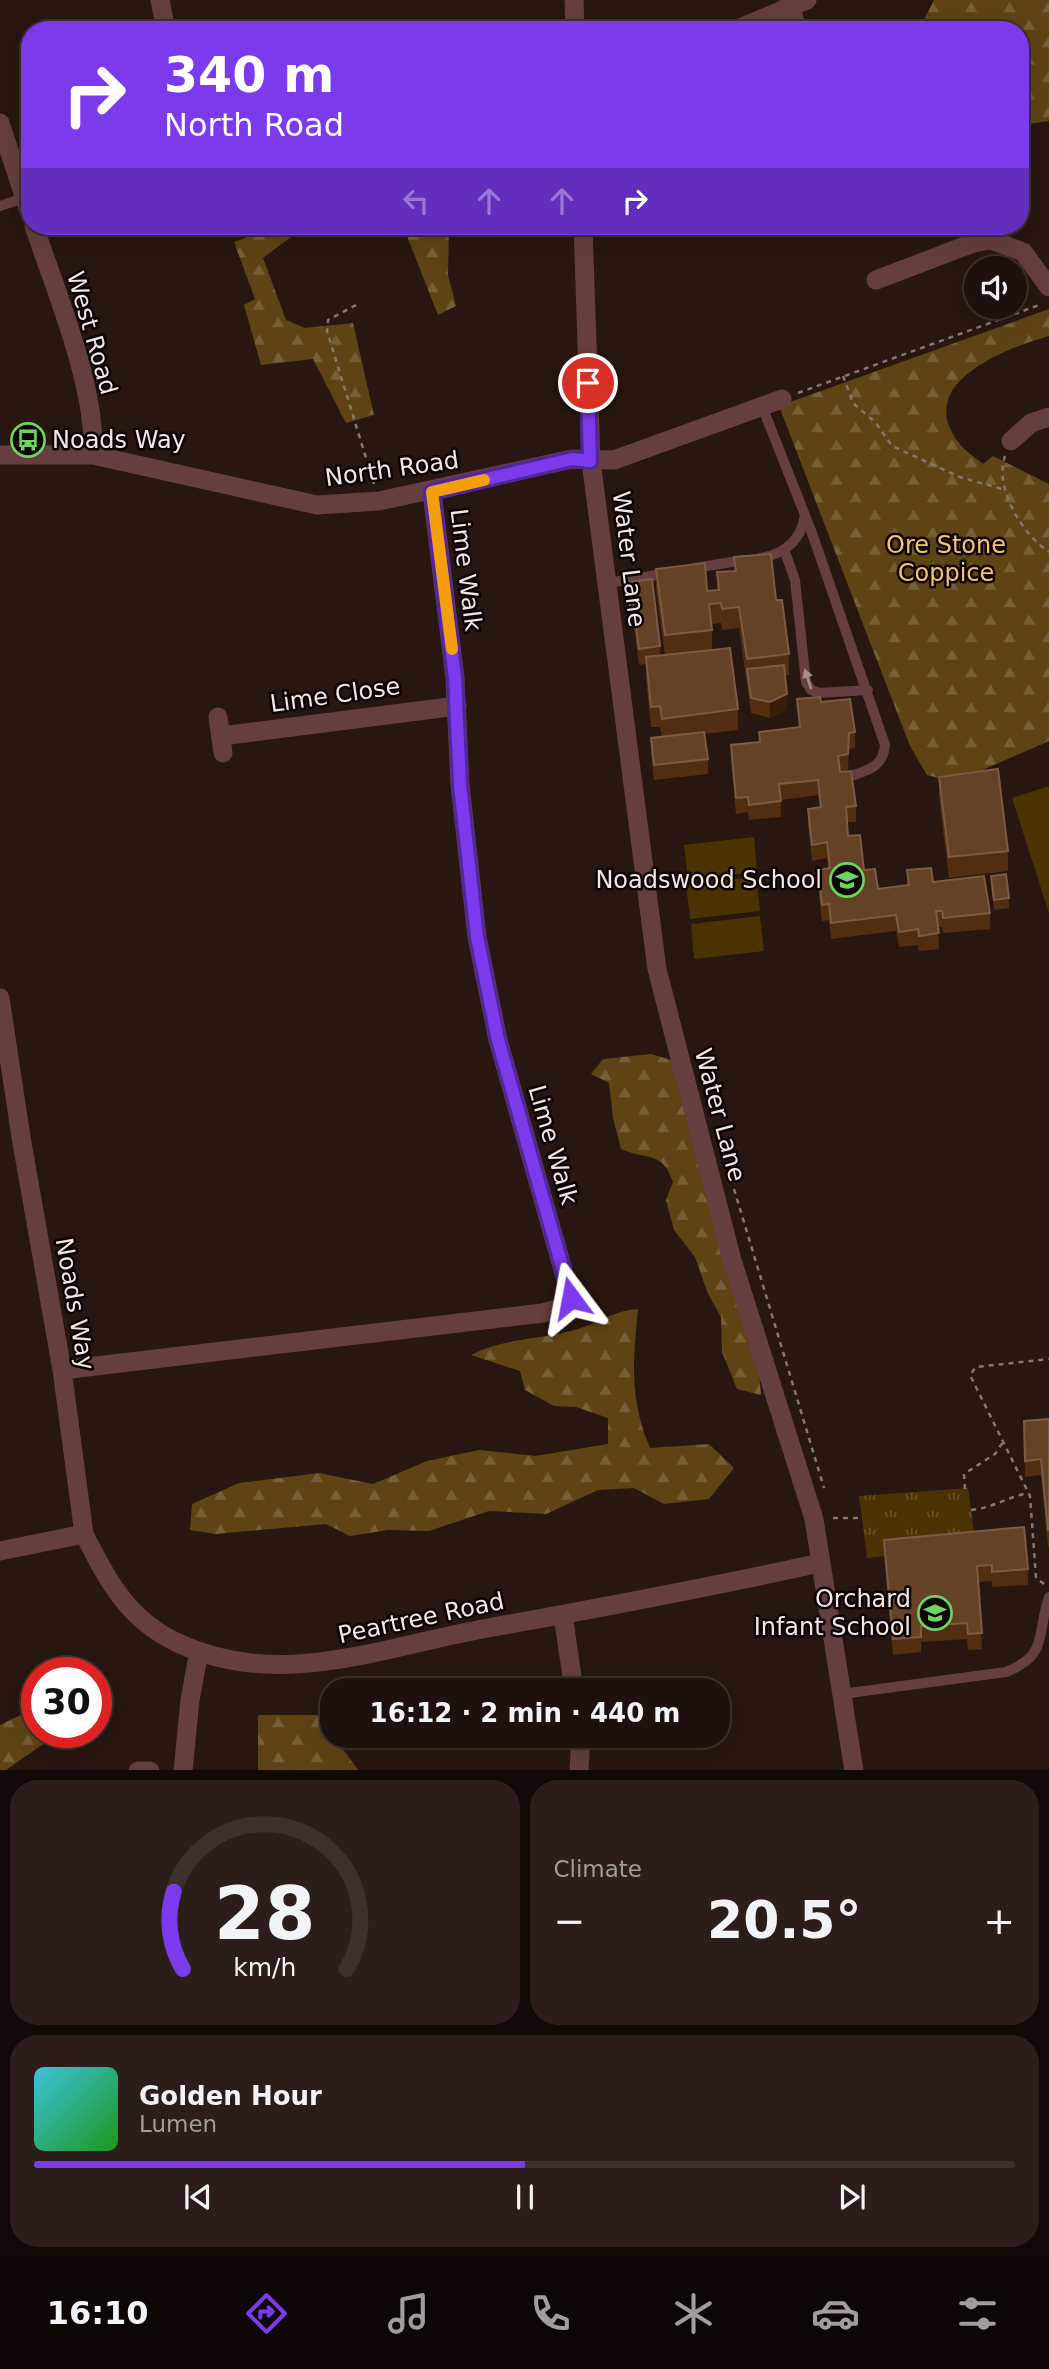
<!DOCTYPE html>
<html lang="en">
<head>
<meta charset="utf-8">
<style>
  :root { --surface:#1e100c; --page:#2b1e1a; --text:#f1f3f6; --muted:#a19d9d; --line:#3c302d; --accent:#7c3aed }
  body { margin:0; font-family:"DejaVu Sans",sans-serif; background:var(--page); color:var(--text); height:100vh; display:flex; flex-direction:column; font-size:26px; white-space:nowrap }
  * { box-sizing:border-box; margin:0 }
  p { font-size:23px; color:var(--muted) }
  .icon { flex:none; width:38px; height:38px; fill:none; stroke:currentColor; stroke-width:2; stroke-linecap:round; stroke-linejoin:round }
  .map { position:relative; height:1770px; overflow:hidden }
  .panel { display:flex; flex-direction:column; gap:10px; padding:10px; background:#100907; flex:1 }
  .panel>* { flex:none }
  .guide { position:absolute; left:21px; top:21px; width:1008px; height:214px; border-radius:28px; box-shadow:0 7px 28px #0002,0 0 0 2px var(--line); background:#7c3aed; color:#fff; overflow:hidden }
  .tools { position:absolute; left:964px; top:256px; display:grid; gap:14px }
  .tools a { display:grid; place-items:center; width:63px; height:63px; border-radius:50%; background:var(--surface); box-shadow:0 7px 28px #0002,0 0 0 2px var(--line); font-size:35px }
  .speed { position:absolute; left:21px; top:1657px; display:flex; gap:14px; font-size:35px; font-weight:700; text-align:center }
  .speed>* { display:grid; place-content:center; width:91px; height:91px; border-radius:50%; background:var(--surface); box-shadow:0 7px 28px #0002,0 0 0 2px var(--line); line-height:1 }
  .speed .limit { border:10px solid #d22; background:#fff; color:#111 }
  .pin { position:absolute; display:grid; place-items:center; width:60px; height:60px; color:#fff; margin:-30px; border:4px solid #fff; border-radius:50%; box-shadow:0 2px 7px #0007 }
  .me { position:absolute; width:77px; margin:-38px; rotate:347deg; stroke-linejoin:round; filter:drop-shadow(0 0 5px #0008) }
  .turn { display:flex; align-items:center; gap:24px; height:147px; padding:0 28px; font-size:32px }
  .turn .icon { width:91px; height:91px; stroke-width:2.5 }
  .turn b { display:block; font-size:49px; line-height:60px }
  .lanes { display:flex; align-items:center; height:66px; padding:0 28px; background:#0003; justify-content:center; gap:35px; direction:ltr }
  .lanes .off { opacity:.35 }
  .big { font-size:52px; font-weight:600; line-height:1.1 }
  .panel .widget { flex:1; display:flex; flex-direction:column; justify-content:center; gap:10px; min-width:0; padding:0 24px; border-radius:28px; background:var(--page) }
  .panel .dial { align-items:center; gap:0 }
  .dial svg { height:182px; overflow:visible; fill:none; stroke:var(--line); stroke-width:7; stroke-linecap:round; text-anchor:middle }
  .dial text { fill:var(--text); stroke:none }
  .song { display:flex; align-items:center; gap:21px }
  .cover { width:84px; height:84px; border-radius:10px; background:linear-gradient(135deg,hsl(190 70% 55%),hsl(120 70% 35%)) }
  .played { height:7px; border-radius:4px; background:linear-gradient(90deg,var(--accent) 50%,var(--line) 50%) }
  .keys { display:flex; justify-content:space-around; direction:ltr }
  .heat { display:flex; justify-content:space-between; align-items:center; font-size:38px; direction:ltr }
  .panel .tiles { flex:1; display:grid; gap:10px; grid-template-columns:1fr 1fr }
  .widget:last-child { grid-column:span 2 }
  .trip { position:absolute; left:320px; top:1678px; width:410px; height:70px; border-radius:28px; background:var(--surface); box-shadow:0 7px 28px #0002,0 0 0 2px var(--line); font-weight:600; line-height:70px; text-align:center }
  .tabs { display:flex; height:112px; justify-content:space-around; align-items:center; background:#0c0605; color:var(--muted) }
  .tabs .icon { width:49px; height:49px }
  .tabs .active { color:var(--accent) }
  .tabs b { font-size:32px; color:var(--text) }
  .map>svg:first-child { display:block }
</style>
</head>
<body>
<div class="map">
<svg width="1049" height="1771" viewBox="0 0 1049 1771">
  <defs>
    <pattern id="forest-firs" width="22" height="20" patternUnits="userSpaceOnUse" patternTransform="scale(1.75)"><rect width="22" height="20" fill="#5e4414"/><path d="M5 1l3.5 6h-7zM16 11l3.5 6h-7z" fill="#765f36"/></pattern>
    <pattern id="park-tufts" width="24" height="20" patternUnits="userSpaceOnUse" patternTransform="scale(1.75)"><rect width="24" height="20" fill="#4b3300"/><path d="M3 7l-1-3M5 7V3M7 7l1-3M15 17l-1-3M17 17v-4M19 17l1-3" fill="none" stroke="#665125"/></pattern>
  </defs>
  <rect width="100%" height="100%" fill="#281610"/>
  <path fill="url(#forest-firs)" d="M934,0h115v121l-29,4v-95h-101z
    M276,226h47l-32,11 -28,21 23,62 19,8 48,-5 21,92 -28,8 -33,-64 -52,6 -17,-60 11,-6 -21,-57z
    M403,226h46l-1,49 8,31 -18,9z
    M1049,309v27c-42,12 -137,47 -90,107 6,8 16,14 24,21l10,-8 56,28v257l-78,34 -23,6 -21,-6 -17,-29 -131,-340z
    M651,1054l34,10 73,296 3,35 -24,-6 -15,-37 -1,-35 -13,-23 -13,-37 -21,-27 -8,-30 7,-18c-11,-32 -25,-21 -52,-33l-8,-31 -4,-35 -18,-9 12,-15z
    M638,1309c-5,52 -9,89 12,139l59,-4 25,24 -25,31 -45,5 -30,-16 -36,2 -52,24 -57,-3 -60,20 -41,-1 -38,6 -24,-12 -110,10 -26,-4 2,-26 47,-21 80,-10 54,11 54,-23 52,-11 56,6 73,-12v-26l-32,-11 -22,-1 -29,-16 -5,-19 -49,-16c35,-18 73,-15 110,-27 21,-7 35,-18 57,-19z
    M37,1707v25l22,1 -53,37h-6v-45z
    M258,1715h60l40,55h-100z"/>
  <path fill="url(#park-tufts)" d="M968,1488l8,58 -109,12 -8,-62z"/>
  <path fill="#4b3300" d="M1049,786v127l-37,-115z
    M754,837l3,35 -69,8 -4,-35z
    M756,877l4,34 -70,8 -4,-35z
    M760,916l4,35 -70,8 -3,-35z"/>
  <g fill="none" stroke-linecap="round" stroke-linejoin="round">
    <path stroke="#867671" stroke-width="2.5" stroke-dasharray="5 5" stroke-linecap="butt" d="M356,305l-28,15 -1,11 47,153
      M843,376l10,27 23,20 16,23 68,31 45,13
      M798,393l244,-89
      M1005,456c-11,32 17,78 44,96
      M629,591l2,28
      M734,1189l90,299
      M965,1489l-1,-15 31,-20 8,-12
      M971,1510c21,-2 37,-13 57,-17
      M833,1518h28
      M1044,1584l-8,-6 -6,-82 -60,-121 6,-8 73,-8"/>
    <path stroke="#653e3f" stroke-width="10" d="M0,206l24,-8
      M762,406l50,127 73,212c-2,20 -13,24 -31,30
      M785,552l10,28 11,102 5,8 8,3 49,-3
      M760,558c25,-4 41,-17 45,-43
      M694,568l51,-8
      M608,583l61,-10
      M842,1694l164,-22c43,-17 30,-37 43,-75"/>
    <path stroke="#653e3f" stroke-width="19" d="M160,0l6,30
      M574,0l1,30
      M789,0l8,30
      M735,30l72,-30
      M0,123l30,91
      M34,226c22,66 62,160 59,229
      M583,226l8,235 66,508 75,291 82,259 40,252
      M876,280l97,-37 18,-3 32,12 26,35
      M1011,441l20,-18 18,-6
      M0,455h93l224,50 62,-4 193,-42 42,1 168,-61
      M218,717l5,36
      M221,736l236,-30
      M0,998l21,139 41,233 22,164 -84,17
      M62,1370l481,-57 18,-5 10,-10 -73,-258 -21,-103 -17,-152 -5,-107 -23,-186
      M84,1534c24,47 44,86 94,109 102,48 207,3 310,-15 111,-20 222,-41 332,-65
      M563,1615l11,75
      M138,1771h12
      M183,1771l7,-71 9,-49
      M579,1771l2,-35"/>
  </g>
  <path fill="#512e10" d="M734,557l42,43 13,54v21h-4l2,34 -17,9 -19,-5 -12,-85 -17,2 -1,-7 -9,1v26l26,59v21l-34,4 4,25v15l-54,6 -3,-26v-16l11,-1 -2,-10h-9l-5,-49v-14l-7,1 -9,-67v-16l30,64v10l5,-1 -9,-65v-21l51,22 10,-1v-18l17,-1z
    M797,699l24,3 34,30v16l-6,1 -1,21 -9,1 17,35v16h-9l1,14 16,34 14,19 29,-4v-15l26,12 57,31v16l-47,4 -1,-6h-4l1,22 -20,2 -1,-6 -19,2 -3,-16 -65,8 -2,-19 -7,1 -4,-35v-16l10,-1 -1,-11 -15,3 -4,-36v-16l12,-2 -2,-12 -37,5v17l-32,3 -1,-8 -12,2 -5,-53v-16l28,-3v-10l40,-5z
    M939,777l69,74v20l-59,7 -10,-80z
    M991,876l18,22v10l-15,2 -3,-23z
    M1049,1419v127h-1l-7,-71 -16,2 -1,-56z
    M884,1540l144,29v16l-36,2v-6l-13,1 3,67 -14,1 -1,-11 -46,3v10l-28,3 -9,-99z"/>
  <path fill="#391c06" d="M787,694v15l-17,9v-16z"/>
  <path fill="#634226" stroke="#7a5b44" stroke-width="2" d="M771,554l5,46h6l7,54 -42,5 -8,-52 -17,2 -1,-6 -12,1 3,26 -47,5 -9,-66 49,-6 2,28 12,-1 -2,-18 19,-1 -2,-14z
    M652,579l8,67 -21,3 -9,-67z
    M730,648l8,61 -76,10 -2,-13 -9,1 -5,-50z
    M784,665l3,29 -17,8 -19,-4 -4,-29z
    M820,697l1,5 29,-3 5,33 -6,1 -1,21 -10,2 2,16 11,-1 5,35 -10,1 2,29 12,-1 4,35 11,-1 3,20 31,-4 -2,-15 24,-2 2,14 51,-6 6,37 -47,5 -1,-7h-6l3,22 -20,3 -1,-7 -19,3 -3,-17 -65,8 -2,-19 -7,1 -4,-35 12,-2 -3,-26 -15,3 -4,-36 13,-2 -3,-27 -39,4 2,17 -32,4 -1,-8 -12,1 -5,-53 29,-3 -1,-10 41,-5 -3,-28z
    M704,732l4,27 -54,6 -3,-27z
    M998,769l10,82 -59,6 -10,-80z
    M1006,874l3,24 -15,2 -3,-24z
    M1049,1419v111h-1l-7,-71 -16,2 -1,-40z
    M1024,1527l4,42 -36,3v-7l-15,1 5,67 -14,1 -1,-11 -46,3v11l-28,2 -9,-99z"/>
  <defs><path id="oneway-solid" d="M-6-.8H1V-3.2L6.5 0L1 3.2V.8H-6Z" transform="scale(1.75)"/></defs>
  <use fill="#a58a88" href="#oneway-solid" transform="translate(808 679) rotate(-108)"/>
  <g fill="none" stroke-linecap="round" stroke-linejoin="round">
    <g stroke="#51269a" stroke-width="18">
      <path id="route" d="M571,1298l-73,-258 -21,-103 -17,-152 -5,-107 -23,-186 140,-33 18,2 -2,-78"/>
    </g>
    <use href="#route" stroke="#7c3aed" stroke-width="12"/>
    <path stroke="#f59e0b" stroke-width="12" d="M452,649l-20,-157 52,-12"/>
  </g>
  <defs>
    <g id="bus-ring" transform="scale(1.75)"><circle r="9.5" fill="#0b0403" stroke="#6fd360" stroke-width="1.5"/><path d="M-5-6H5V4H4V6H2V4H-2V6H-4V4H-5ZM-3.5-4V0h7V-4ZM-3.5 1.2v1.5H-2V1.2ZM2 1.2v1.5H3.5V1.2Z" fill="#6fd360"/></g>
    <g id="school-ring" transform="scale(1.75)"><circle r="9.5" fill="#0b0403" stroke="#6fd360" stroke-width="1.5"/><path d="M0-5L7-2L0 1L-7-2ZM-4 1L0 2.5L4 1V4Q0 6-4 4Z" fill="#6fd360"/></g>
  </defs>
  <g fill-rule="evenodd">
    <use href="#bus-ring" x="28" y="440"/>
    <use href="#school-ring" x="847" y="880"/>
    <use href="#school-ring" x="935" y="1613"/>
  </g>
  <g text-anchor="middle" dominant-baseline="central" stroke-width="5" stroke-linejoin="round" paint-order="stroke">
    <g font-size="24" fill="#f4e6e2" stroke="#0b0403">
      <text transform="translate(92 333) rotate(74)">West Road</text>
      <text transform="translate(392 469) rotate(-8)">North Road</text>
      <text transform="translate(629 559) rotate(83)">Water Lane</text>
      <text transform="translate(466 570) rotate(83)">Lime Walk</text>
      <text transform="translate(335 695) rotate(-8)">Lime Close</text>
      <text transform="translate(720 1115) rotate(75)">Water Lane</text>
      <text transform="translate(553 1145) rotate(74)">Lime Walk</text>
      <text transform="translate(75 1304) rotate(80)">Noads Way</text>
      <text transform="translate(421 1618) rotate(-12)">Peartree Road</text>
    </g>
    <g font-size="24" fill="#f4e6e2" stroke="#0b0403" text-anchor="end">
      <text x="52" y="440" text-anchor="start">Noads Way</text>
      <text x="822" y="880">Noadswood School</text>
      <text x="911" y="1599">Orchard<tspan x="911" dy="28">Infant School</tspan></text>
    </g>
    <g font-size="24" fill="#f7c46c" stroke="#0b0403">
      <text x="946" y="545">Ore Stone<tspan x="946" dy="28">Coppice</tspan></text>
    </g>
  </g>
</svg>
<div class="tools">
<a><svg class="icon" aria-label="sound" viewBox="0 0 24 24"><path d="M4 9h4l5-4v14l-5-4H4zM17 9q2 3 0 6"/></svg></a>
</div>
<div class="speed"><div class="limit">30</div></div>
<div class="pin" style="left:588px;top:383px;background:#d93025"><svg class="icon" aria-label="arrive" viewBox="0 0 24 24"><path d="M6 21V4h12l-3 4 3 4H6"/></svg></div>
<svg class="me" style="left:571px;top:1298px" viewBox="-20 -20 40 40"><path d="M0-17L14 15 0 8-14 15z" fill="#7c3aed" stroke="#fff" stroke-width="4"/></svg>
<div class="trip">16:12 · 2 min · 440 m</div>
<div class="guide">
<div class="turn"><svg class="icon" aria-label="right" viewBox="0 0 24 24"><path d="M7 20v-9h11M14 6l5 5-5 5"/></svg><div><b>340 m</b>North Road</div></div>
<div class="lanes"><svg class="icon off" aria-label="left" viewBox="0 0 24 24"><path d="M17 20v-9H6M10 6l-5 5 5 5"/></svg><svg class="icon off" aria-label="ahead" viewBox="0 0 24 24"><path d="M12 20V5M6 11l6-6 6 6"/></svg><svg class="icon off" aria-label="ahead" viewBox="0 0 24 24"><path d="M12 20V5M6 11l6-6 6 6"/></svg><svg class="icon" aria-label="right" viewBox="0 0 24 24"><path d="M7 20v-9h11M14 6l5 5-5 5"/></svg></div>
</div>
</div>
<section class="panel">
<div class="tiles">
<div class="widget dial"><svg viewBox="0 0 100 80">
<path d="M14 69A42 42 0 1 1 86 69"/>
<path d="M14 69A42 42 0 0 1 10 35" stroke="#7c3aed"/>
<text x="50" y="56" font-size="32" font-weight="700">28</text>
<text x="50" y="72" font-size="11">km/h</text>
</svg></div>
<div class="widget"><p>Climate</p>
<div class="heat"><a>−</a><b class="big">20.5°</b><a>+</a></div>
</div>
<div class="widget">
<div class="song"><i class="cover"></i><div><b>Golden Hour</b><p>Lumen</p></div></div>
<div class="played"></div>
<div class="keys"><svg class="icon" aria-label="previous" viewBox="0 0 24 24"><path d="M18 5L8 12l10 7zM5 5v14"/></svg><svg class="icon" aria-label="pause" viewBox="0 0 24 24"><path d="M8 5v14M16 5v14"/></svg><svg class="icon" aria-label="next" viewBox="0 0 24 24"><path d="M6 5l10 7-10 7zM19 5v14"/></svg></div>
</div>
</div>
</section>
<nav class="tabs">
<b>16:10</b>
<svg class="icon active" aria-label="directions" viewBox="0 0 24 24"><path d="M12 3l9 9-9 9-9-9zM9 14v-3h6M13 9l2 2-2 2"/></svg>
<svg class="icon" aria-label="music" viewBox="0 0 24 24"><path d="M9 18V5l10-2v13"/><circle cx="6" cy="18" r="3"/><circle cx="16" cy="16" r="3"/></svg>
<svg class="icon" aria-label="phone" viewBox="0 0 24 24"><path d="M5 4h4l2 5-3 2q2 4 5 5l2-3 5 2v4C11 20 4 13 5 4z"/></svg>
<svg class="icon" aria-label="climate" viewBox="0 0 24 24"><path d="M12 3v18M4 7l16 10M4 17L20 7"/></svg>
<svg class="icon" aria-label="car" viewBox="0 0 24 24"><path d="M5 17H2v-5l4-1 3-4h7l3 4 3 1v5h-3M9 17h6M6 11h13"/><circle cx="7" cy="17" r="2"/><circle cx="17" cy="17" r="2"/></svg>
<svg class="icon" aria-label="filters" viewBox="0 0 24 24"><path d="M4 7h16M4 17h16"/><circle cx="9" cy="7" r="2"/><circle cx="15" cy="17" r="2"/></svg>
</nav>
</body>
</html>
